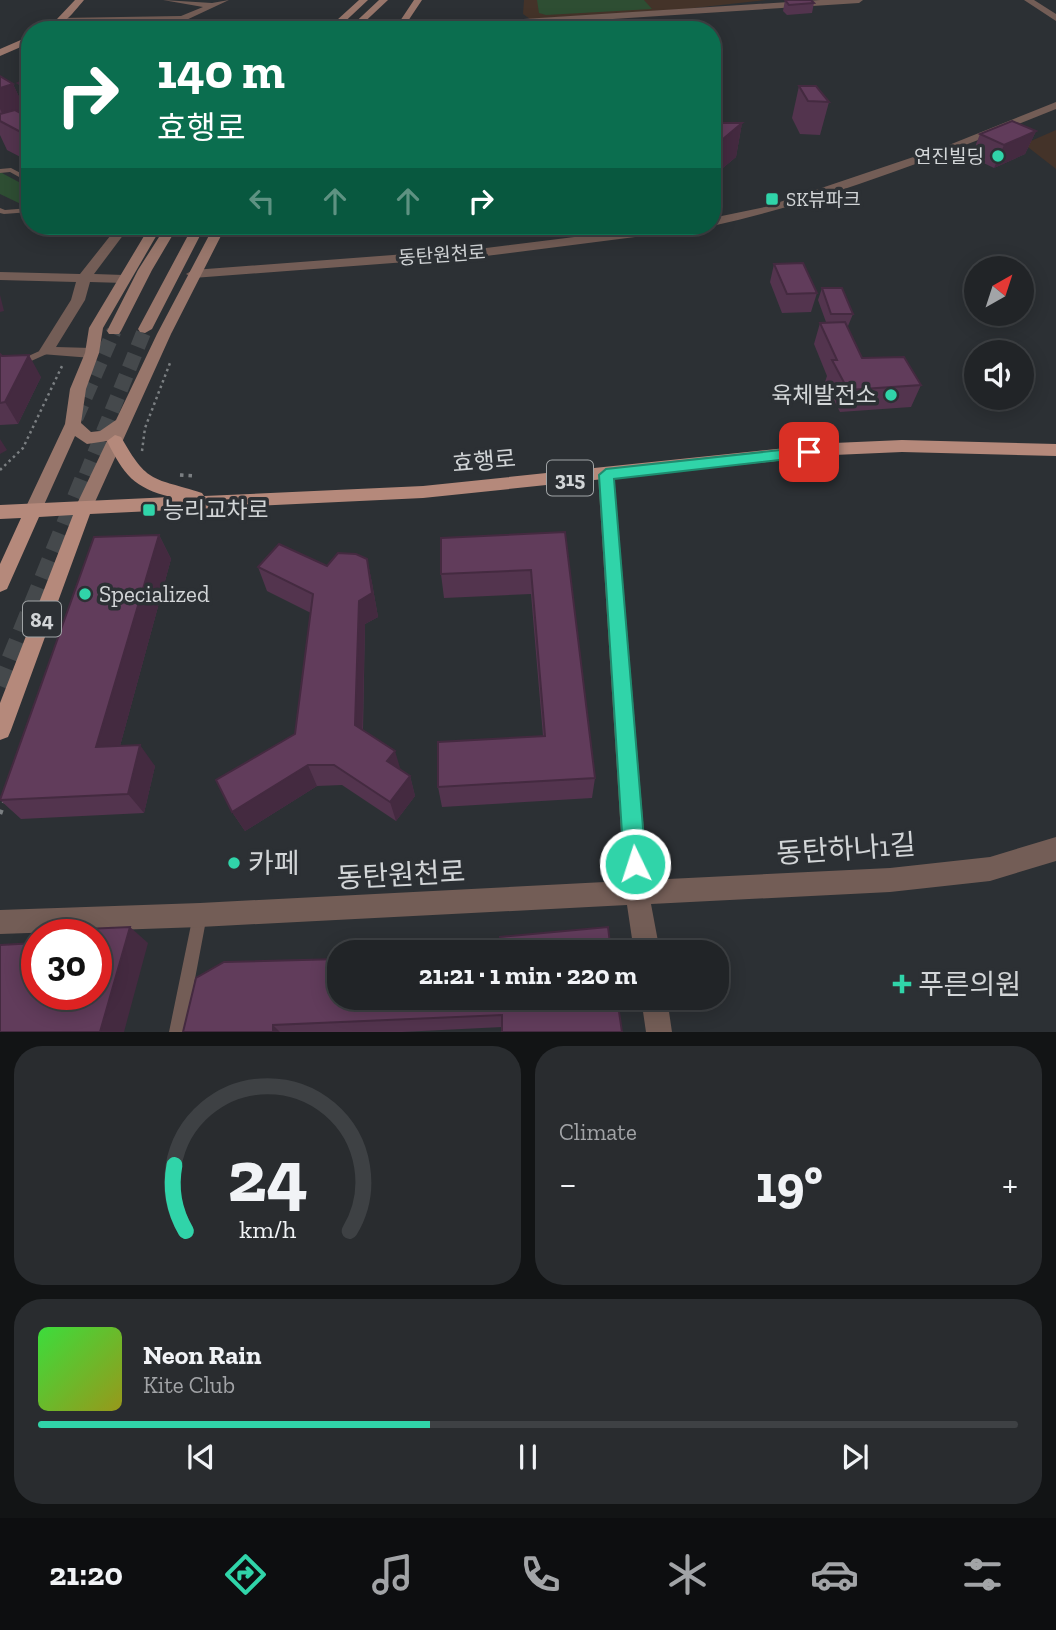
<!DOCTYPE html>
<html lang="en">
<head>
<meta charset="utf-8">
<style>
  :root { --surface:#212427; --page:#292c2f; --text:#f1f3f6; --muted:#a2a4a7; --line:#3e4144; --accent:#30d4a9 }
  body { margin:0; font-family:"Zilla Slab","Noto Sans KR",serif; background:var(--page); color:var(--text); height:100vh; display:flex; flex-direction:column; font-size:26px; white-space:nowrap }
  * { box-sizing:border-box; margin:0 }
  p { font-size:23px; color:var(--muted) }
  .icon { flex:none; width:38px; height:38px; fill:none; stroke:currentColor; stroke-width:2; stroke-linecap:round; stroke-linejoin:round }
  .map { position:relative; height:1032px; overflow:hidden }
  .drawer { display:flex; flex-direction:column; gap:14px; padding:14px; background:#121415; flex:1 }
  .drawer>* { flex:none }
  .guide { position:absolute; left:21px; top:21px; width:700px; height:214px; border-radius:28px; box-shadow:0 4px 18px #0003,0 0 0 2px var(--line); background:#0b6e4f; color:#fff; overflow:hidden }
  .needle { width:46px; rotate:39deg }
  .buttons { position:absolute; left:964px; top:256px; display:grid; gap:14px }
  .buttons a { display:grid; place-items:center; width:70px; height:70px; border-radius:50%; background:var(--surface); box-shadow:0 4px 18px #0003,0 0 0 2px var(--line); font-size:35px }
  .speed { position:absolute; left:21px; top:919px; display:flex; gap:14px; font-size:35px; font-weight:700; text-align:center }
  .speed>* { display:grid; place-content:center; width:91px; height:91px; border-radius:50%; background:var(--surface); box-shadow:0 4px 18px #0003,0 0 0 2px var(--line); line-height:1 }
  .speed .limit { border:10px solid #d22; background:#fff; color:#111 }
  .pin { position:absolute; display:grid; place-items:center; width:60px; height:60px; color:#fff; margin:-30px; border-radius:14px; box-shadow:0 4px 10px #0006 }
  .me { position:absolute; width:77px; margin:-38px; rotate:356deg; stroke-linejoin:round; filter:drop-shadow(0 0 5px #0008) }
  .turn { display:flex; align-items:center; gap:24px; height:147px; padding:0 21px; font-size:32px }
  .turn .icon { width:91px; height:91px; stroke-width:2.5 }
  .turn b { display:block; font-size:49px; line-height:60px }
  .lanes { display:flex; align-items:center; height:66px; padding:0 21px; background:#0003; justify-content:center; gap:35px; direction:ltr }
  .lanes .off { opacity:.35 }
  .big { font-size:52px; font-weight:800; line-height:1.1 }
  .drawer .tile { flex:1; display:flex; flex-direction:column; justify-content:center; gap:10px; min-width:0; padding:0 24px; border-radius:28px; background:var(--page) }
  .drawer .dial { align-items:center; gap:0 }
  .dial svg { height:182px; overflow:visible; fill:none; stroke:var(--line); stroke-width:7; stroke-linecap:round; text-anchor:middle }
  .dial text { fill:var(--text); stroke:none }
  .song { display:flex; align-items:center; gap:21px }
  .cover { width:84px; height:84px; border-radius:10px; background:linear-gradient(135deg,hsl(120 70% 55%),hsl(60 70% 35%)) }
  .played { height:7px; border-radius:4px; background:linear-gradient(90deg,var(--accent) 40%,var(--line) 40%) }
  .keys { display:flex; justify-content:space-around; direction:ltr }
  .heat { display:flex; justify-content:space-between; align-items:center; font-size:38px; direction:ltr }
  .drawer .tiles { flex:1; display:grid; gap:14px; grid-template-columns:1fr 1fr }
  .tile:last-child { grid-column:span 2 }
  .trip { position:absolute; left:327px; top:940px; width:402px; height:70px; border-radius:28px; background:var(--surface); box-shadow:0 4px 18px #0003,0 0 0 2px var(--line); font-weight:800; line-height:70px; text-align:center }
  .tabs { display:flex; height:112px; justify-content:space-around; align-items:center; background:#0d0e10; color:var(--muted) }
  .tabs .icon { width:49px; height:49px }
  .tabs .current { color:var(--accent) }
  .tabs b { font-size:32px; color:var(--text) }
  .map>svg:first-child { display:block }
</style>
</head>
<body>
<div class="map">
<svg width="1056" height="1032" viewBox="0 0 1056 1032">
  <rect width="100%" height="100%" fill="#2c3034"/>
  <path fill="#443329" d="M524,0h242l-81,9 -155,10 -7,-5z
    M1056,130v39l-32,-25z"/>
  <path fill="#2e4e33" d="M537,0h107l8,9 -106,6 -7,-2z
    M0,172l30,16v7l-7,10 -23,-11z"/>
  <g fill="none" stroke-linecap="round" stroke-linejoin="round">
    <path stroke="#45494c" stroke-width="15" stroke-dasharray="15 8" stroke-linecap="butt" d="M76,418l38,-87
      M86,475l59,-146"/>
    <path stroke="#45494c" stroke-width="19" stroke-dasharray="19 10" stroke-linecap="butt" d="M0,686l86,-212"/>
    <path stroke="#7b7f82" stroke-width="2.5" stroke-dasharray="2.5 3.5" stroke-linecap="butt" d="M142,451l3,-23 25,-65
      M0,470l23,-22 40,-84
      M180,475h6"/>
    <path stroke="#7b7f82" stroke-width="3.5" stroke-dasharray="3.5 5" stroke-linecap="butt" d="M180,475l15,1"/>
    <path stroke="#7b7f82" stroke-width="4.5" stroke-dasharray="4.5 7" stroke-linecap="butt" d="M0,814l5,-14"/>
    <path fill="#735d56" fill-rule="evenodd" d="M180,18l5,1 -5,11h-6z
      M11,168l19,10v5l-20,-11 -10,1v-4z
      M0,208l5,2 25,-2v4l-26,2 -4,-1z
      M75,226h15l28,5 4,2 -4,2 -39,-7z
      M46,348l3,1v4l-49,22v-6z
      M200,908l5,2 2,5 -22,117h-16l24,-117 2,-5z"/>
    <path fill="#735d56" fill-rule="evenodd" d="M163,0l49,3 17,-3 -47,22 -122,2 -4,-3 4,-3 121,-2 22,-9z
      M820,0h43l-4,3 -417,27h-49l4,-3z
      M1024,0h10l22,14v7z
      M1056,102v7c-112,45 -226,91 -344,117v-8l53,-11 184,-62z
      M118,226h12l-36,48 30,1 7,4 -7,4 -34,-1 -5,18 -29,47 36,1 7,5 -7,5 -51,-4 -2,-3 32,-51 5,-18 -76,-2v-8l80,2z
      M663,226h33l-6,4 -204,26 -293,22 -7,-4 7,-4 293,-22z
      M606,469l8,6 34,405 242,-12 100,-11 66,-20v24l-66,20 -100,11 -239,12 9,48h-26l-7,-47 -427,22 -200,7v-24l200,-7 424,-22 -26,-406z
      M641,998h26l5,34h-26z"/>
    <path fill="#98766b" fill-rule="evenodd" d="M75,0h9c-12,14 -23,30 -43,30l16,-11z
      M359,0h9l-32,30h-10z
      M379,0h9l-32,30h-9z
      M414,0h8l-20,30h-8z
      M30,36v7l-30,13v-7z
      M150,226h12l-59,102 -4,25 -13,36 -5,34 10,9 9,-1 16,-11 41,-86 57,-108h12l-55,108 -81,179h-12l-3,-5 32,-67 -20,3 -12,-8 -36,80h-12l-3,-5 41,-87 5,-35 15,-36 4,-25z
      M166,226h12l-26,44 -31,61 -2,3h-10l-2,-3 31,-61z
      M193,226h12l-53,103 -7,4 -5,-1 -2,-3z"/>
    <path fill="#b5897b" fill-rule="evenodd" d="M115,435l6,2c27,48 32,40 81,56l2,3 219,-10 411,-43 68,-3 154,4v12l-154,-4 -68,3 -411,43 -333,16 -79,216 -3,7 -8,3v-37l73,-188 -34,2 -32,72 -7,3v-28l21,-46 -21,1v-14l171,-8c-37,-9 -47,-22 -64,-56z"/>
  </g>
  <path fill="#53344e" d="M785,0l29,3 -2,10 -25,2 -4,-4z
    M0,76l13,8 13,28 -5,1 9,5v44l-23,-12 -7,-15z
    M30,78v31l-12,-26z
    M799,86l30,16 -9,33 -20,-1 -8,-16z
    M712,114l8,9h22l-6,34 -24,20z
    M1036,131l-11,23 -31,14 -23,-11 9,-23z
    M774,264l43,29 -6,19 -29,1 -12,-31z
    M822,288l31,26 -5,12h-1l15,32 59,27 -10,22 -71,5 -15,-30 2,-6 -13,-32 6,-21 6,-1 -8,-22z
    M0,354l41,23 -23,47 -18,1z
    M565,532l30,246 -3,20 -150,9 -4,-20 105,-51 -12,-142 -87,4 -3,-24z
    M159,535l12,24 -51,187 35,20 -11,47 -123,6 -21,-19v-2z
    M367,559l5,24 6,34 -13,7 -2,106 37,39 10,7 5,20 -19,25 -54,-36 -25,1 -72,45 -13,-19 63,-78 16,-121 -44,-22 -9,-24 69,-1z
    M617,998l-115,29 -100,5h-219z"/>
  <path fill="#442a40" d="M13,84l13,28 -21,7 -5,-10v-21z
    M742,123l-6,34 -24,20 5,-33z
    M1036,131l-11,23 -31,14 10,-23z
    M0,295l4,16 -4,1z
    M29,355l12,22 -23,47 -13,-22z
    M0,439l7,11 -7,4z
    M159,535l12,24 -57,209 -18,-21z
    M367,559l5,24 6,34 -13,7 -3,123 -7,-22 4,-124z
    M140,745l15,21 -11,47 -16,-19z
    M395,751l6,20 -14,-10z
    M308,765l9,21 -72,45 -13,-19z
    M410,776l5,20 -19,25 -6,-19z
    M130,927l18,16 -24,89h-24z
    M273,1025l7,7h-7z"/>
  <path fill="#613c5b" stroke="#442a40" stroke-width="2" d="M785,0h26l3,3 -25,2z
    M0,76l13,8 -13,4z
    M30,78v10l-12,-5z
    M799,86h17l13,16 -21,-1z
    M15,110l15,8v19l-30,-16v-7z
    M712,114l8,9h22l-25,21 -5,-2z
    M1012,121l24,10 -32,14 -24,-11z
    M803,263l14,30 -30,1 -13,-30z
    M822,288h20l11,26h-22z
    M845,322l17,36 42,-1 17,28 -73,5 -16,-30h5l-17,-37z
    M0,354l2,2 27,-1 -24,47 -5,1z
    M565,532l30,246 -157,9v-45l107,-6 -14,-166 -90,4v-36z
    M159,535l-63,212 44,-2 -12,49 -128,6 94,-263z
    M279,544l48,22 11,-13 18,1 11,5 5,34 -13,8 -4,124 40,26 -8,10 23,15 -20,26 -56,-37h-26l-76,47 -16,-32 79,-46 18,-140 -55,-27z
    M130,927l-30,105h-100v-87l36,-2 1,-2v53h59v-60h-57l1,-3z
    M608,927l3,25h-110l-1,-15z
    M340,959v39h277l5,34h-120v-17l-229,10v7h-90l13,-54 28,-16z"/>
  <path fill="#30d4a9" stroke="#1f8a6e" stroke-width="2" d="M809,447l5,1 2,4 -2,4 -200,23 32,385 -3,8 -8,3 -8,-3 -3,-8 -25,-389 7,-6z"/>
  <g fill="#30d4a9" stroke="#2c3034" stroke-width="2.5">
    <circle cx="998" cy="156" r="7"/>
    <rect x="765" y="192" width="14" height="14" rx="3.5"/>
    <circle cx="891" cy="395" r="7"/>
    <rect x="142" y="503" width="14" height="14" rx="3.5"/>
    <circle cx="85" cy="594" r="7"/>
    <circle cx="234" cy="863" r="7"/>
    <path d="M898.5 973.5h7v7h7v7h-7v7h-7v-7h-7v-7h7z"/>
  </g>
  <g text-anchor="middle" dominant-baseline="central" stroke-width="7" stroke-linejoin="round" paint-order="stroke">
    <g font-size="19" fill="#d2d5d7" stroke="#2c3034" text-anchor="end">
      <text x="984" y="156">연진빌딩</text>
      <text x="786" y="199" text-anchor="start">SK뷰파크</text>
    </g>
    <g font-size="19" fill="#d2d5d7" stroke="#2c3034">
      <text transform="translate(442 255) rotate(-4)">동탄원천로</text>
    </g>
    <g fill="#2c3034" stroke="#a0a4a6" stroke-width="2">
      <rect x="547" y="460.5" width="46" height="35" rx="5"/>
      <rect x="23" y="601.5" width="38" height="35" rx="5"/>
    </g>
    <g font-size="21" font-weight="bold" fill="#d2d5d7">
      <text x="570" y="478">315</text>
      <text x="42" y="619">84</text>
    </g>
    <g font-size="23" fill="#d2d5d7" stroke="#2c3034" text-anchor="start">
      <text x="877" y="395" text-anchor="end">육체발전소</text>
      <text x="163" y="510">능리교차로</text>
      <text x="99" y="594">Specialized</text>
    </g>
    <g font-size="23" fill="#d2d5d7" stroke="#2c3034">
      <text transform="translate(484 461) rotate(-5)">효행로</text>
    </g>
    <g font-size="28" fill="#d2d5d7" stroke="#2c3034">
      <text transform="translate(846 849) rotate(-4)">동탄하나1길</text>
      <text transform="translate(401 875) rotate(-3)">동탄원천로</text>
    </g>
    <g font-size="28" fill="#d2d5d7" stroke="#2c3034" text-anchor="start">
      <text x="248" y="863">카페</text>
      <text x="918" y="984">푸른의원</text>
    </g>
  </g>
</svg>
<div class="buttons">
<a><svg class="needle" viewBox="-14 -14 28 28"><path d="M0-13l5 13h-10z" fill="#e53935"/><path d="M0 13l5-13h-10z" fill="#a2a4a7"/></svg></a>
<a><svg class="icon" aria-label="sound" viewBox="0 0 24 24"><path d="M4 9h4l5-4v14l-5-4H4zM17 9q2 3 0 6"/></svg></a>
</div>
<div class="speed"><div class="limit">30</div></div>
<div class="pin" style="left:809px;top:452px;background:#d93025"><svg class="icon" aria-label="arrive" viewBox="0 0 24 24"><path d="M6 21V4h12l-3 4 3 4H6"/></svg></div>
<svg class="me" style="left:635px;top:864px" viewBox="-20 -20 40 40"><circle r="17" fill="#30d4a9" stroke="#fff" stroke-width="3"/><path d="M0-11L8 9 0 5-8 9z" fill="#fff"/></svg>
<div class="trip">21:21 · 1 min · 220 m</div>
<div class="guide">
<div class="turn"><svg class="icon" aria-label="right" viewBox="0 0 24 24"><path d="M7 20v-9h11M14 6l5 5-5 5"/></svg><div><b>140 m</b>효행로</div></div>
<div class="lanes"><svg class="icon off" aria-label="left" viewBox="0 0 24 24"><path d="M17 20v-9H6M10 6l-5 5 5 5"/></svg><svg class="icon off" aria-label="ahead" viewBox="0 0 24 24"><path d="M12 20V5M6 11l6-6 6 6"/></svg><svg class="icon off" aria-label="ahead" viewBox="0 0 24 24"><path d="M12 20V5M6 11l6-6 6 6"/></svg><svg class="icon" aria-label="right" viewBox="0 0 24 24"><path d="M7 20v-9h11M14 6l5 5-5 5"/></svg></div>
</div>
</div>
<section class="drawer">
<div class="tiles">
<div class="tile dial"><svg viewBox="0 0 100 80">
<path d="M14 69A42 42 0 1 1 86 69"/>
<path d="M14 69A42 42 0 0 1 9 40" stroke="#30d4a9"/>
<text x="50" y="56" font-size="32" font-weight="700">24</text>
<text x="50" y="72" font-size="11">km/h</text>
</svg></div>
<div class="tile"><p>Climate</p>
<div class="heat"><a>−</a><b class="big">19°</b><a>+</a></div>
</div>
<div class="tile">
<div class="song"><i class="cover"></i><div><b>Neon Rain</b><p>Kite Club</p></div></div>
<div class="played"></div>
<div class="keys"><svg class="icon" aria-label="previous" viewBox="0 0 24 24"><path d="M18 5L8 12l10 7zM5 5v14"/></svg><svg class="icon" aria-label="pause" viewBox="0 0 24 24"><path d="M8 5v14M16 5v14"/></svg><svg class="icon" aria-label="next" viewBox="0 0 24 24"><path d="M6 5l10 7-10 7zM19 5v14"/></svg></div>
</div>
</div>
</section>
<nav class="tabs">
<b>21:20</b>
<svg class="icon current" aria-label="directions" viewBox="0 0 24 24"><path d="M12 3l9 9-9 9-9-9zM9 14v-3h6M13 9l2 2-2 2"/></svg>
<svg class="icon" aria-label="music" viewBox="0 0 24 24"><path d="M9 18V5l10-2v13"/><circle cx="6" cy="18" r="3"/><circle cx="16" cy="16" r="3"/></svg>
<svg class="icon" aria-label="phone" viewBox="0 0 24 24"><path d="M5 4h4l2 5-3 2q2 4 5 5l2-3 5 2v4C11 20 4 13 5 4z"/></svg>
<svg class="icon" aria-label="climate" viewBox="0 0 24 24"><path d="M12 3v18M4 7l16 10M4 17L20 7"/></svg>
<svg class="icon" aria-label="car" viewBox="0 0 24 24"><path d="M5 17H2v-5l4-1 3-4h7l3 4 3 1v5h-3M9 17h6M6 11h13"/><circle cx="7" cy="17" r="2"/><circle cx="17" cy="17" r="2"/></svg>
<svg class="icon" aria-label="filters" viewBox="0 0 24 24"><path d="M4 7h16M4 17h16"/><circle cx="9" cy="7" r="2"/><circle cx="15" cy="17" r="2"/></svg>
</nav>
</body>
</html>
